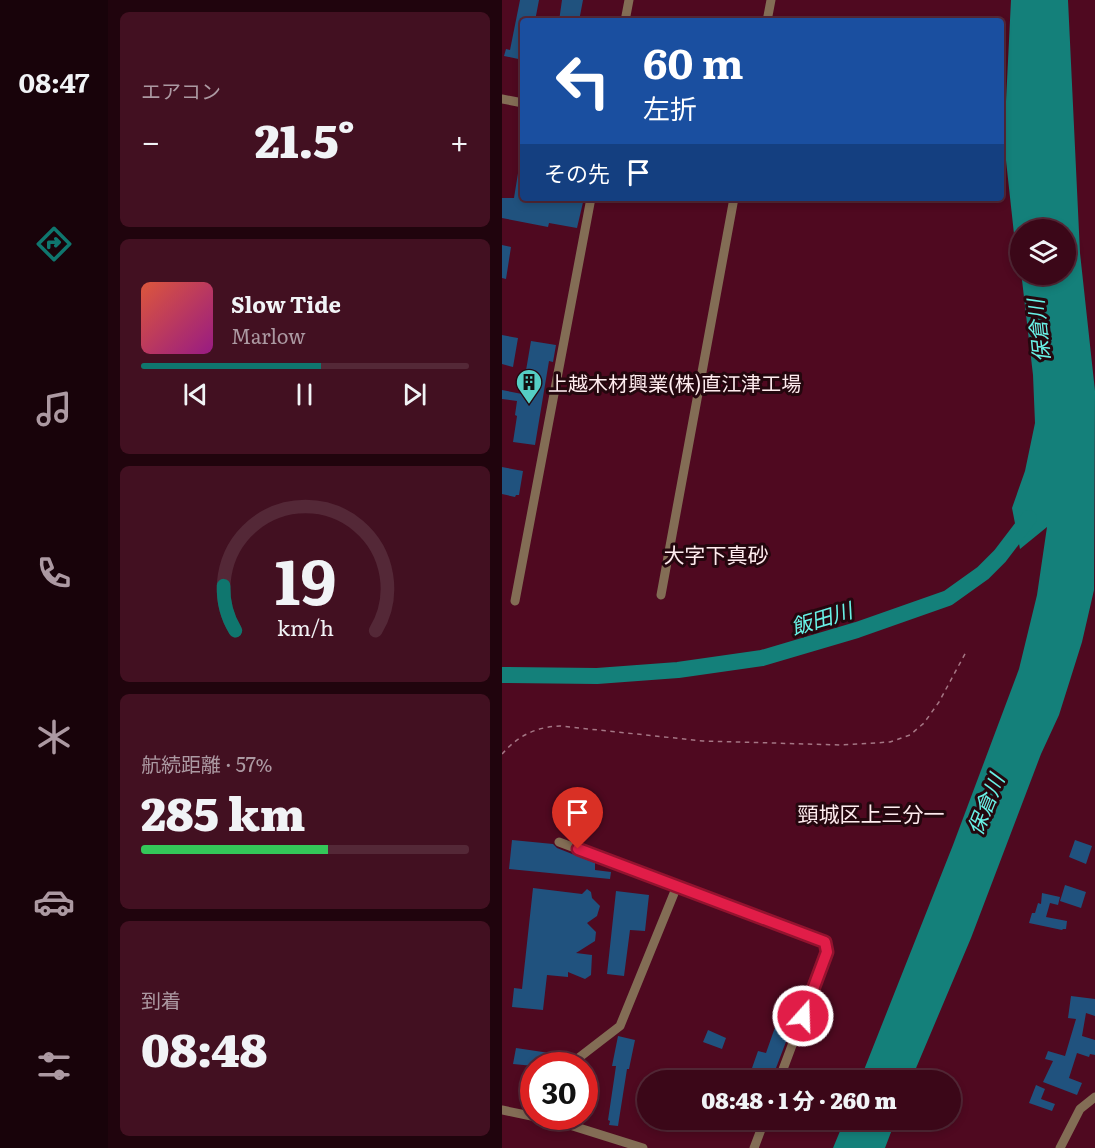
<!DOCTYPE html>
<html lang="ja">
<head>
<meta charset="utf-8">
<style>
  :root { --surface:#3b0718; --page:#421021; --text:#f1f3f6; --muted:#ac99a2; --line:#542837; --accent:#0f766e }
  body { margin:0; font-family:Literata,"Noto Sans JP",serif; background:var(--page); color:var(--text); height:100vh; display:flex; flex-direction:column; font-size:22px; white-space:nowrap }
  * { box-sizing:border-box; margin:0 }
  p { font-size:20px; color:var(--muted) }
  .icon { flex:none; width:33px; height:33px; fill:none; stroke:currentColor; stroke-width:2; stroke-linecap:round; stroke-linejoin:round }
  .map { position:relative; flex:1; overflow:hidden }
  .details { display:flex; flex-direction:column; gap:12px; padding:12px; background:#20040d; width:394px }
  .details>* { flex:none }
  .guide { position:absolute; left:18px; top:18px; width:484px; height:183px; border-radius:6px; box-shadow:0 3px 9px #0003,0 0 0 2px var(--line); background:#1a4fa0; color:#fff; overflow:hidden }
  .fabs { position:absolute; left:508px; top:219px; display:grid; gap:12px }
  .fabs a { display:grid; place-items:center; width:66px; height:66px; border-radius:50%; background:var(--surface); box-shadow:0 3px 9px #0003,0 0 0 2px var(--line); font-size:30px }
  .speed { position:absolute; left:18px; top:1052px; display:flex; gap:12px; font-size:30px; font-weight:700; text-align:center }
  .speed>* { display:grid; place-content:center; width:78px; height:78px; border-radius:50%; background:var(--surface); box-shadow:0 3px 9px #0003,0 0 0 2px var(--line); line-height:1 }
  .speed .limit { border:9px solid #d22; background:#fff; color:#111 }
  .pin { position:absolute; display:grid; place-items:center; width:51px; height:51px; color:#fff; margin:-62px -26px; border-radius:50% 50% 50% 0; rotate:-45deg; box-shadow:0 0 6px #0007 }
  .pin .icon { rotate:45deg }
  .me { position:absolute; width:66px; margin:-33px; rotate:20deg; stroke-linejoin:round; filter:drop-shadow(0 0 4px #0008) }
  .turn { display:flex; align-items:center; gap:21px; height:126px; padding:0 24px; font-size:27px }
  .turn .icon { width:78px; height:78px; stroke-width:2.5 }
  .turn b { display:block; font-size:42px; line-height:51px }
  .then { display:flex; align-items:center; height:57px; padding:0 24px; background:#0003; gap:12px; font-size:22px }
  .big { font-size:45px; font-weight:800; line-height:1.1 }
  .details .card { flex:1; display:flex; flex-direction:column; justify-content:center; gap:9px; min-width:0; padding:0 21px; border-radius:9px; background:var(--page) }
  .details .dial { align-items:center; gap:0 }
  .dial svg { height:156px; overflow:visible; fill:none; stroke:var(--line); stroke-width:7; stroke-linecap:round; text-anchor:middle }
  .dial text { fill:var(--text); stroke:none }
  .song { display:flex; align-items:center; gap:18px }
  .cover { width:72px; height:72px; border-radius:9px; background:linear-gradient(135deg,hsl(10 70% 55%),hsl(310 70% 35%)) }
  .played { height:6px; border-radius:3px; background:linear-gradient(90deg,var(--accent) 55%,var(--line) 55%) }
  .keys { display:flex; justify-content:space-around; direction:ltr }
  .heat { display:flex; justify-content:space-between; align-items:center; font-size:33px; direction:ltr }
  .charge { height:9px; border-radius:4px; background:linear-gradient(90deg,#34c759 57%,var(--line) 0) }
  .trip { position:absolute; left:135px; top:1070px; width:324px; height:60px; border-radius:30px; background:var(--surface); box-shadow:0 3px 9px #0003,0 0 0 2px var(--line); font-weight:800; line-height:60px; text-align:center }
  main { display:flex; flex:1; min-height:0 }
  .menu { display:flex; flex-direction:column; width:108px; justify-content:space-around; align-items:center; background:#18030a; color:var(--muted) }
  .menu .icon { width:42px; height:42px }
  .menu .on { color:var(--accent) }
  .menu b { font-size:27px; color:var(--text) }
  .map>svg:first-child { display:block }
</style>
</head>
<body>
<main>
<nav class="menu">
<b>08:47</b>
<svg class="icon on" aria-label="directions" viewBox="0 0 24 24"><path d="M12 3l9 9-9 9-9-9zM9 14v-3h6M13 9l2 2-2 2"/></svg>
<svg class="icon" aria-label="music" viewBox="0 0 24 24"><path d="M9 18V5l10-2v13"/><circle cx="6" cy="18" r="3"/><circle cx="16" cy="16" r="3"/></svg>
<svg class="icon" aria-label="phone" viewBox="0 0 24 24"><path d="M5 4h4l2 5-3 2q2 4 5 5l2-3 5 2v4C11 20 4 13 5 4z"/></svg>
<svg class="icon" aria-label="climate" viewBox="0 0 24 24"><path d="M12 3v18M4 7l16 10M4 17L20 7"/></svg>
<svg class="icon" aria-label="car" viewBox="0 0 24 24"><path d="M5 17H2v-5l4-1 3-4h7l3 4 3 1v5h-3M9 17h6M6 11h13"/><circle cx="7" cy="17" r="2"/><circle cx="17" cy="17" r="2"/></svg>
<svg class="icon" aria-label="filters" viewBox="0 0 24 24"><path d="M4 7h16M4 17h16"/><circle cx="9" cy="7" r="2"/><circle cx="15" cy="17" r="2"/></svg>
</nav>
<section class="details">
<div class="card"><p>エアコン</p>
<div class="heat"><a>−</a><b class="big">21.5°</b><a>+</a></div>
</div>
<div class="card">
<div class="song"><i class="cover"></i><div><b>Slow Tide</b><p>Marlow</p></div></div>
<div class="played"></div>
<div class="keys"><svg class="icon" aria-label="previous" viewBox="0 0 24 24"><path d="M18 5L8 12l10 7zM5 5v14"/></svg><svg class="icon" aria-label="pause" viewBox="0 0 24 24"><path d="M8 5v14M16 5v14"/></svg><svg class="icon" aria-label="next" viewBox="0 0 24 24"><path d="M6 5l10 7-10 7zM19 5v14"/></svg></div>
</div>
<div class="card dial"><svg viewBox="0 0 100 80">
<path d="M14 69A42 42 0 1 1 86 69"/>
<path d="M14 69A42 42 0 0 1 8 46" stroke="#0f766e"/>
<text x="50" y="56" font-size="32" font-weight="700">19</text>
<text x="50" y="72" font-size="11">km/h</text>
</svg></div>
<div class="card"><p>航続距離 · 57%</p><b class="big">285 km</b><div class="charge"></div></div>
<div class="card"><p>到着</p><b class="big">08:48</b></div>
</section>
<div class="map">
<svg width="593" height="1148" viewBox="0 0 593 1148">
  <rect width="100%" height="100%" fill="#4f0920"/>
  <path fill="#14807a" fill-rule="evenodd" d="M509,0h57l12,253 15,138 -1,199 -12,52 -23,73 -18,39 -70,184 -60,142h-51l93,-235 66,-176 18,-74 10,-68 -27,22 -8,-41 13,-37 10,-48 -2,-48 -11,-95 -8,-46 -10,-92zM519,230h45v44h-45z
    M343,1119h51l-11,29h-52z"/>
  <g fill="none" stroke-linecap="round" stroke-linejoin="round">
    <path stroke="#14807a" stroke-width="16" d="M0,675l95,1 81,-6 84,-12 95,-28 91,-32 35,-25 17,-17 29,-38"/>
  </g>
  <path fill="#20527e" d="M18,0h19l-4,21h-12v39l-19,-4 2,-7 4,1z
    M60,0h21l-4,21h-20z
    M17,167l4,1v30h61l-7,30 -28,-5 -1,4 -46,-9v-20h12z
    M0,245l9,2 -5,32 -4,-1z
    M0,335l16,3 -5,29 -11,-3z
    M29,341l25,4 -3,17 -4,-1 -14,84 -22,-3 4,-26 -2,-1 2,-14 -15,-2v-9l20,4z
    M0,467l21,4 -4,24h-3l-1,2 -13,-3z
    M10,840l41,4 4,4 38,15v7l16,2 -1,7 -101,-10z
    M573,840l17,6 -6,18 -17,-7z
    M563,885l21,7 -5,16 -21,-7z
    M31,888l49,6 5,-5 4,3 1,6 8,8 -3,10 -10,7 9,9 -1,9 -19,12 16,2 -1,20 -6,4 -17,-7v5l-21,-2 -4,35 -31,-3 2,-19 8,1z
    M114,891l33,4 -4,36 -15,-1 -6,46 -17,-2z
    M540,893l18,4 -2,8 -8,-2 -4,14 21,4 -1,8h-3l-1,1 -33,-7 3,-10h3l3,-10 3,1z
    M569,996l24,3v17l-9,-3 -4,23 13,4v15l-5,-1 -1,3 -12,-4 -8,25 13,5 -5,12 -34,-13 10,-21 -8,-2 3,-8 17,5 11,-37 -8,-1z
    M278,1013l15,5 -19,50 -11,4 -13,-4 6,-17 8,2z
    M206,1030l18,8 -4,11 -19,-7z
    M116,1036l17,4 -6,29h-2l-9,57 -9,-1 1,-4 -2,-1 8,-54h-4z
    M14,1048l47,7 -1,10 -28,1 -21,-2z
    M534,1085l9,4 -4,10 14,5 -3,7 -23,-8z"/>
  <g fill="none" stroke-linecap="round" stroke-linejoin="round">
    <path stroke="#a47684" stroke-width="1.5" stroke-dasharray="4.5 4.5" stroke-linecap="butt" d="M0,754c16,-18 33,-27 58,-28l143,15 138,4 49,-3 20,-7 14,-12 15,-21 27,-50"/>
    <path stroke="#836d55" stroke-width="9" d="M123,21l4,-21
      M265,21l4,-21
      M0,99l21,4
      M159,595l73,-397
      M13,601l76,-403
      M57,842l266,100 2,10 -48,128
      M69,1065l1,-2 48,-37 57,-140
      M0,1110l58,12 83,26
      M252,1148l11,-29
      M558,1148l20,-39 15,-12"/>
  </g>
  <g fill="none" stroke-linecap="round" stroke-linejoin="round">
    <g stroke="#92132f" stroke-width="15">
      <path id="route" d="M76,849l247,93 2,10 -24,64"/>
    </g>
    <use href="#route" stroke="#e11d48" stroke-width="10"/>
  </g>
  <defs>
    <g id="building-pin" transform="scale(1.35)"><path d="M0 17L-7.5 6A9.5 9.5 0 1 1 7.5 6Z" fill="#55cec4" stroke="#24070e"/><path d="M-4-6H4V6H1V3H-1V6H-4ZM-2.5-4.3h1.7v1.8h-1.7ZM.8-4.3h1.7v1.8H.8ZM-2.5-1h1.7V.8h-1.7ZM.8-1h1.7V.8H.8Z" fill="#111"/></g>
  </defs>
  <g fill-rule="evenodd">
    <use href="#building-pin" x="27" y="382"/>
  </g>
  <g text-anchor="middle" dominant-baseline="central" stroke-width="6" stroke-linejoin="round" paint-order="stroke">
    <g font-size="20" fill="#feebee" stroke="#24070e" text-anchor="start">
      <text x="46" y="382">上越木材興業(株)直江津工場</text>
    </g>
    <g font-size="21" font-style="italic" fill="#69f2e7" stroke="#24070e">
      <text transform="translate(535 331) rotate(-96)">保倉川</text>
      <text transform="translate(319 617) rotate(-17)">飯田川</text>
      <text transform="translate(482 804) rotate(-68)">保倉川</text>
    </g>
    <g font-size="21" fill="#feebee" stroke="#24070e">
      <text x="214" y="553">大字下真砂</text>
      <text x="369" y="812">頸城区上三分一</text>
    </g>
  </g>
</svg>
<div class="fabs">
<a><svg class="icon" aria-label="layers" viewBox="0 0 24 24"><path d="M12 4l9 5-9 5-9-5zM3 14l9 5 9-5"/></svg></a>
</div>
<div class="speed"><div class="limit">30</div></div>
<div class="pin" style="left:76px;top:849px;background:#d93025"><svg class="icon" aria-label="arrive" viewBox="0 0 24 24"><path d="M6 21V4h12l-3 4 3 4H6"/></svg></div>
<svg class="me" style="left:301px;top:1016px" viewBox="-20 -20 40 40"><circle r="17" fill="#e11d48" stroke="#fff" stroke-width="3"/><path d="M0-11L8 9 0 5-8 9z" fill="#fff"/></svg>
<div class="trip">08:48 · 1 分 · 260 m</div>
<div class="guide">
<div class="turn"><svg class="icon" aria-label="left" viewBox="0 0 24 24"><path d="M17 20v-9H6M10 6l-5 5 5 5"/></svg><div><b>60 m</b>左折</div></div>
<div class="then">その先<svg class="icon" aria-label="arrive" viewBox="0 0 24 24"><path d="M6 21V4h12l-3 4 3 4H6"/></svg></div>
</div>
</div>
</main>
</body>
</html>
